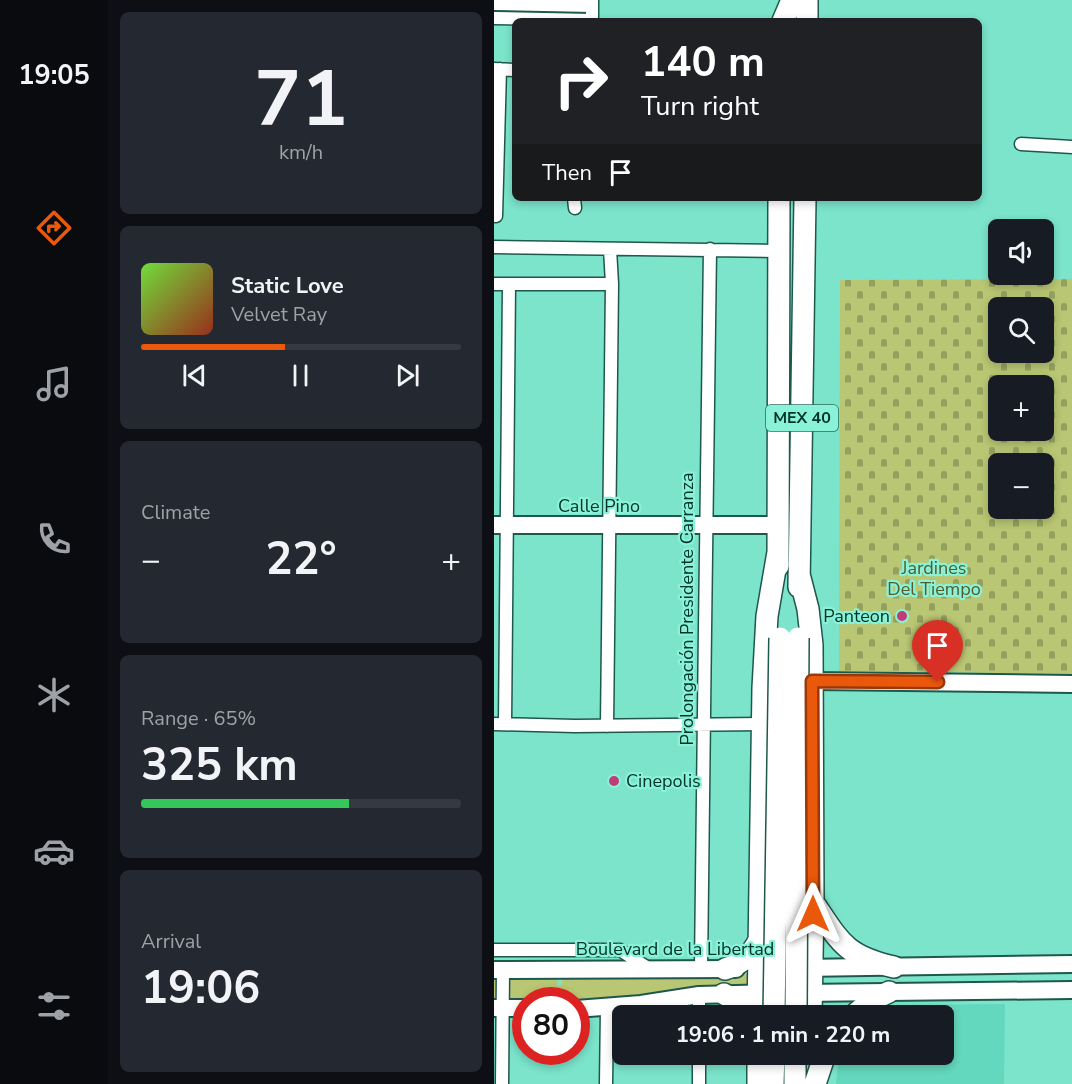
<!DOCTYPE html>
<html lang="en">
<head>
<meta charset="utf-8">
<style>
  :root { --surface:#171b24; --page:#242831; --text:#f1f3f6; --muted:#9ea1a6; --line:#363941; --accent:#ea580c }
  body { margin:0; font-family:"Nunito Sans",sans-serif; background:var(--page); color:var(--text); height:100vh; display:flex; flex-direction:column; font-size:22px; white-space:nowrap }
  * { box-sizing:border-box; margin:0 }
  p { font-size:20px; color:var(--muted) }
  .icon { flex:none; width:33px; height:33px; fill:none; stroke:currentColor; stroke-width:2; stroke-linecap:round; stroke-linejoin:round }
  .map { position:relative; flex:1; overflow:hidden }
  .panel { display:flex; flex-direction:column; gap:12px; padding:12px; background:#0d0f14; width:386px }
  .panel>* { flex:none }
  .top-card { position:absolute; left:18px; top:18px; width:470px; height:183px; border-radius:9px; box-shadow:0 3px 9px #0003; background:#202124; color:#fff; overflow:hidden }
  .buttons { position:absolute; left:494px; top:219px; display:grid; gap:12px }
  .buttons a { display:grid; place-items:center; width:66px; height:66px; border-radius:9px; background:var(--surface); box-shadow:0 3px 9px #0003; font-size:30px }
  .speed { position:absolute; left:18px; top:987px; display:flex; gap:12px; font-size:30px; font-weight:700; text-align:center }
  .speed>* { display:grid; place-content:center; width:78px; height:78px; border-radius:50%; background:var(--surface); box-shadow:0 3px 9px #0003; line-height:1 }
  .speed .limit { border:9px solid #d22; background:#fff; color:#111 }
  .pin { position:absolute; display:grid; place-items:center; width:51px; height:51px; color:#fff; margin:-62px -26px; border-radius:50% 50% 50% 0; rotate:-45deg; box-shadow:0 0 6px #0007 }
  .pin .icon { rotate:45deg }
  .me { position:absolute; width:66px; margin:-33px; rotate:0deg; stroke-linejoin:round; filter:drop-shadow(0 0 4px #0008) }
  .turn { display:flex; align-items:center; gap:21px; height:126px; padding:0 30px; font-size:27px }
  .turn .icon { width:78px; height:78px; stroke-width:2.5 }
  .turn b { display:block; font-size:42px; line-height:51px }
  .then { display:flex; align-items:center; height:57px; padding:0 30px; background:#0003; gap:12px; font-size:22px }
  .big { font-size:45px; font-weight:700; line-height:1.1 }
  .panel .card { flex:1; display:flex; flex-direction:column; justify-content:center; gap:9px; min-width:0; padding:0 21px; border-radius:9px; background:var(--page) }
  .panel .dial { align-items:center; gap:0 }
  .dial b { font-size:78px; line-height:1 }
  .song { display:flex; align-items:center; gap:18px }
  .cover { width:72px; height:72px; border-radius:9px; background:linear-gradient(135deg,hsl(100 70% 55%),hsl(10 70% 35%)) }
  .played { height:6px; border-radius:3px; background:linear-gradient(90deg,var(--accent) 45%,var(--line) 45%) }
  .keys { display:flex; justify-content:space-around; direction:ltr }
  .heat { display:flex; justify-content:space-between; align-items:center; font-size:33px; direction:ltr }
  .charge { height:9px; border-radius:4px; background:linear-gradient(90deg,#34c759 65%,var(--line) 0) }
  .trip { position:absolute; left:118px; top:1005px; width:342px; height:60px; border-radius:9px; background:var(--surface); box-shadow:0 3px 9px #0003; font-weight:700; line-height:60px; text-align:center }
  main { display:flex; flex:1; min-height:0 }
  .tabs { display:flex; flex-direction:column; width:108px; justify-content:space-around; align-items:center; background:#090b0e; color:var(--muted) }
  .tabs .icon { width:42px; height:42px }
  .tabs .selected { color:var(--accent) }
  .tabs b { font-size:27px; color:var(--text) }
  .map>svg:first-child { display:block }
</style>
</head>
<body>
<main>
<nav class="tabs">
<b>19:05</b>
<svg class="icon selected" aria-label="directions" viewBox="0 0 24 24"><path d="M12 3l9 9-9 9-9-9zM9 14v-3h6M13 9l2 2-2 2"/></svg>
<svg class="icon" aria-label="music" viewBox="0 0 24 24"><path d="M9 18V5l10-2v13"/><circle cx="6" cy="18" r="3"/><circle cx="16" cy="16" r="3"/></svg>
<svg class="icon" aria-label="phone" viewBox="0 0 24 24"><path d="M5 4h4l2 5-3 2q2 4 5 5l2-3 5 2v4C11 20 4 13 5 4z"/></svg>
<svg class="icon" aria-label="climate" viewBox="0 0 24 24"><path d="M12 3v18M4 7l16 10M4 17L20 7"/></svg>
<svg class="icon" aria-label="car" viewBox="0 0 24 24"><path d="M5 17H2v-5l4-1 3-4h7l3 4 3 1v5h-3M9 17h6M6 11h13"/><circle cx="7" cy="17" r="2"/><circle cx="17" cy="17" r="2"/></svg>
<svg class="icon" aria-label="filters" viewBox="0 0 24 24"><path d="M4 7h16M4 17h16"/><circle cx="9" cy="7" r="2"/><circle cx="15" cy="17" r="2"/></svg>
</nav>
<section class="panel">
<div class="card dial"><b>71</b><p>km/h</p></div>
<div class="card">
<div class="song"><i class="cover"></i><div><b>Static Love</b><p>Velvet Ray</p></div></div>
<div class="played"></div>
<div class="keys"><svg class="icon" aria-label="previous" viewBox="0 0 24 24"><path d="M18 5L8 12l10 7zM5 5v14"/></svg><svg class="icon" aria-label="pause" viewBox="0 0 24 24"><path d="M8 5v14M16 5v14"/></svg><svg class="icon" aria-label="next" viewBox="0 0 24 24"><path d="M6 5l10 7-10 7zM19 5v14"/></svg></div>
</div>
<div class="card"><p>Climate</p>
<div class="heat"><a>−</a><b class="big">22°</b><a>+</a></div>
</div>
<div class="card"><p>Range · 65%</p><b class="big">325 km</b><div class="charge"></div></div>
<div class="card"><p>Arrival</p><b class="big">19:06</b></div>
</section>
<div class="map">
<svg width="579" height="1084" viewBox="0 0 579 1084">
  <defs>
    <pattern id="cemetery-stones" width="16" height="16" patternUnits="userSpaceOnUse" patternTransform="scale(1.5)"><rect width="16" height="16" fill="#b9c673"/><path d="M2 7V4a2 2 0 0 1 4 0v3zM10 15v-3a2 2 0 0 1 4 0v3z" fill="#94a15e"/></pattern>
  </defs>
  <rect width="100%" height="100%" fill="#7be4cb"/>
  <path fill="#64d8be" d="M511,1004l-1,80h-168l3,-29 105,-1v-38l-77,-1 3,-2 21,-8z"/>
  <path fill="url(#cemetery-stones)" fill-rule="evenodd" d="M578,279v395l-233,-3 1,-391zM504,308h45v44h-45zM504,386h45v44h-45zM504,464h45v44h-45z"/>
  <path fill="#b9c673" d="M68,971l192,2 2,16 -179,12 -22,-4 -61,3v-23h64l-1,9 5,-1z"/>
  <g fill="none" stroke-linecap="round" stroke-linejoin="round">
    <g stroke="#1e584b" stroke-width="15">
      <path id="street" d="M0,4l98,2
        M0,18l98,2v-20
        M0,69l21,1
        M527,144l52,3
        M80,198l1,10
        M2,216l4,-147
        M0,247l284,4
        M0,284h118
        M0,724l81,2 187,-2
        M11,724l4,-440
        M113,726l5,-442 -2,-35
        M0,950h126l28,18
        M207,969c4,-240 4,-480 9,-720
        M205,1016v-21
        M8,1084l1,-114
        M112,1084l1,-76
        M205,1084v-30"/>
    </g>
    <g stroke="#1e584b" stroke-width="20">
      <path id="secondary" d="M0,525h284
        M318,681l261,3
        M307,968l272,-4
        M0,970l242,-1
        M306,993l273,-3
        M0,1008h32
        M82,1009l65,-5 58,-9 70,-2"/>
    </g>
    <g stroke="#1e584b" stroke-width="24">
      <path id="highway" d="M289,21l9,-21
        M313,21v-21
        M284,566l1,-368
        M305,574l9,35 4,36 1,257 -2,114
        M305,587l6,-389
        M319,902c27,40 32,54 81,65
        M231,969c16,-5 27,-14 34,-29
        M230,994l14,8 12,14
        M264,1016l5,-328 4,-72 11,-64
        M359,1016l19,-16 17,-8
        M264,1054v30
        M279,1084l1,-30
        M301,1084v-30
        M321,1084l10,-30"/>
    </g>
    <use href="#street" stroke="#fff" stroke-width="12"/>
    <use href="#secondary" stroke="#fff" stroke-width="16"/>
    <use href="#highway" stroke="#fff" stroke-width="21"/>
    <g stroke="#1e584b" stroke-width="24" stroke-linecap="butt">
      <path id="highway-bridge" d="M280,1016l6,-378
        M302,1016l2,-378"/>
    </g>
    <use href="#highway-bridge" stroke="#fff" stroke-width="21"/>
  </g>
  <g fill="none" stroke-linecap="round" stroke-linejoin="round">
    <g stroke="#983908" stroke-width="15">
      <path id="route" d="M319,914l-1,-233 126,1"/>
    </g>
    <use href="#route" stroke="#ea580c" stroke-width="10"/>
  </g>
  <g fill="#c13a79" stroke="#89f2d8" stroke-width="2">
    <circle cx="408" cy="616" r="6"/>
    <circle cx="120" cy="781" r="6"/>
  </g>
  <g text-anchor="middle" dominant-baseline="central" stroke-width="4.5" stroke-linejoin="round" paint-order="stroke">
    <rect fill="#89f2d8" stroke="#2a6c5e" stroke-width="1.5" x="272" y="405" width="72" height="26" rx="4.5"/>
    <g font-size="16" font-weight="bold" fill="#013329">
      <text x="308" y="418">MEX 40</text>
    </g>
    <g font-size="18" fill="#013329" stroke="#89f2d8">
      <text x="105" y="506">Calle Pino</text>
      <text transform="translate(193 609) rotate(-90)">Prolongación Presidente Carranza</text>
      <text x="181" y="949">Boulevard de la Libertad</text>
    </g>
    <g font-size="18" fill="#555c2a" stroke="#89f2d8">
      <text x="440" y="568">Jardines<tspan x="440" dy="21">Del Tiempo</tspan></text>
    </g>
    <g font-size="18" fill="#013329" stroke="#89f2d8" text-anchor="end">
      <text x="396" y="616">Panteon</text>
      <text x="132" y="781" text-anchor="start">Cinepolis</text>
    </g>
  </g>
</svg>
<div class="buttons">
<a><svg class="icon" aria-label="sound" viewBox="0 0 24 24"><path d="M4 9h4l5-4v14l-5-4H4zM17 9q2 3 0 6"/></svg></a>
<a><svg class="icon" aria-label="search" viewBox="0 0 24 24"><circle cx="10" cy="10" r="6"/><path d="M15 15l6 6"/></svg></a>
<a>+</a>
<a>−</a>
</div>
<div class="speed"><div class="limit">80</div></div>
<div class="pin" style="left:444px;top:682px;background:#d93025"><svg class="icon" aria-label="arrive" viewBox="0 0 24 24"><path d="M6 21V4h12l-3 4 3 4H6"/></svg></div>
<svg class="me" style="left:319px;top:914px" viewBox="-20 -20 40 40"><path d="M0-17L14 15 0 8-14 15z" fill="#ea580c" stroke="#fff" stroke-width="4"/></svg>
<div class="trip">19:06 · 1 min · 220 m</div>
<div class="top-card">
<div class="turn"><svg class="icon" aria-label="right" viewBox="0 0 24 24"><path d="M7 20v-9h11M14 6l5 5-5 5"/></svg><div><b>140 m</b>Turn right</div></div>
<div class="then">Then<svg class="icon" aria-label="arrive" viewBox="0 0 24 24"><path d="M6 21V4h12l-3 4 3 4H6"/></svg></div>
</div>
</div>
</main>
</body>
</html>
